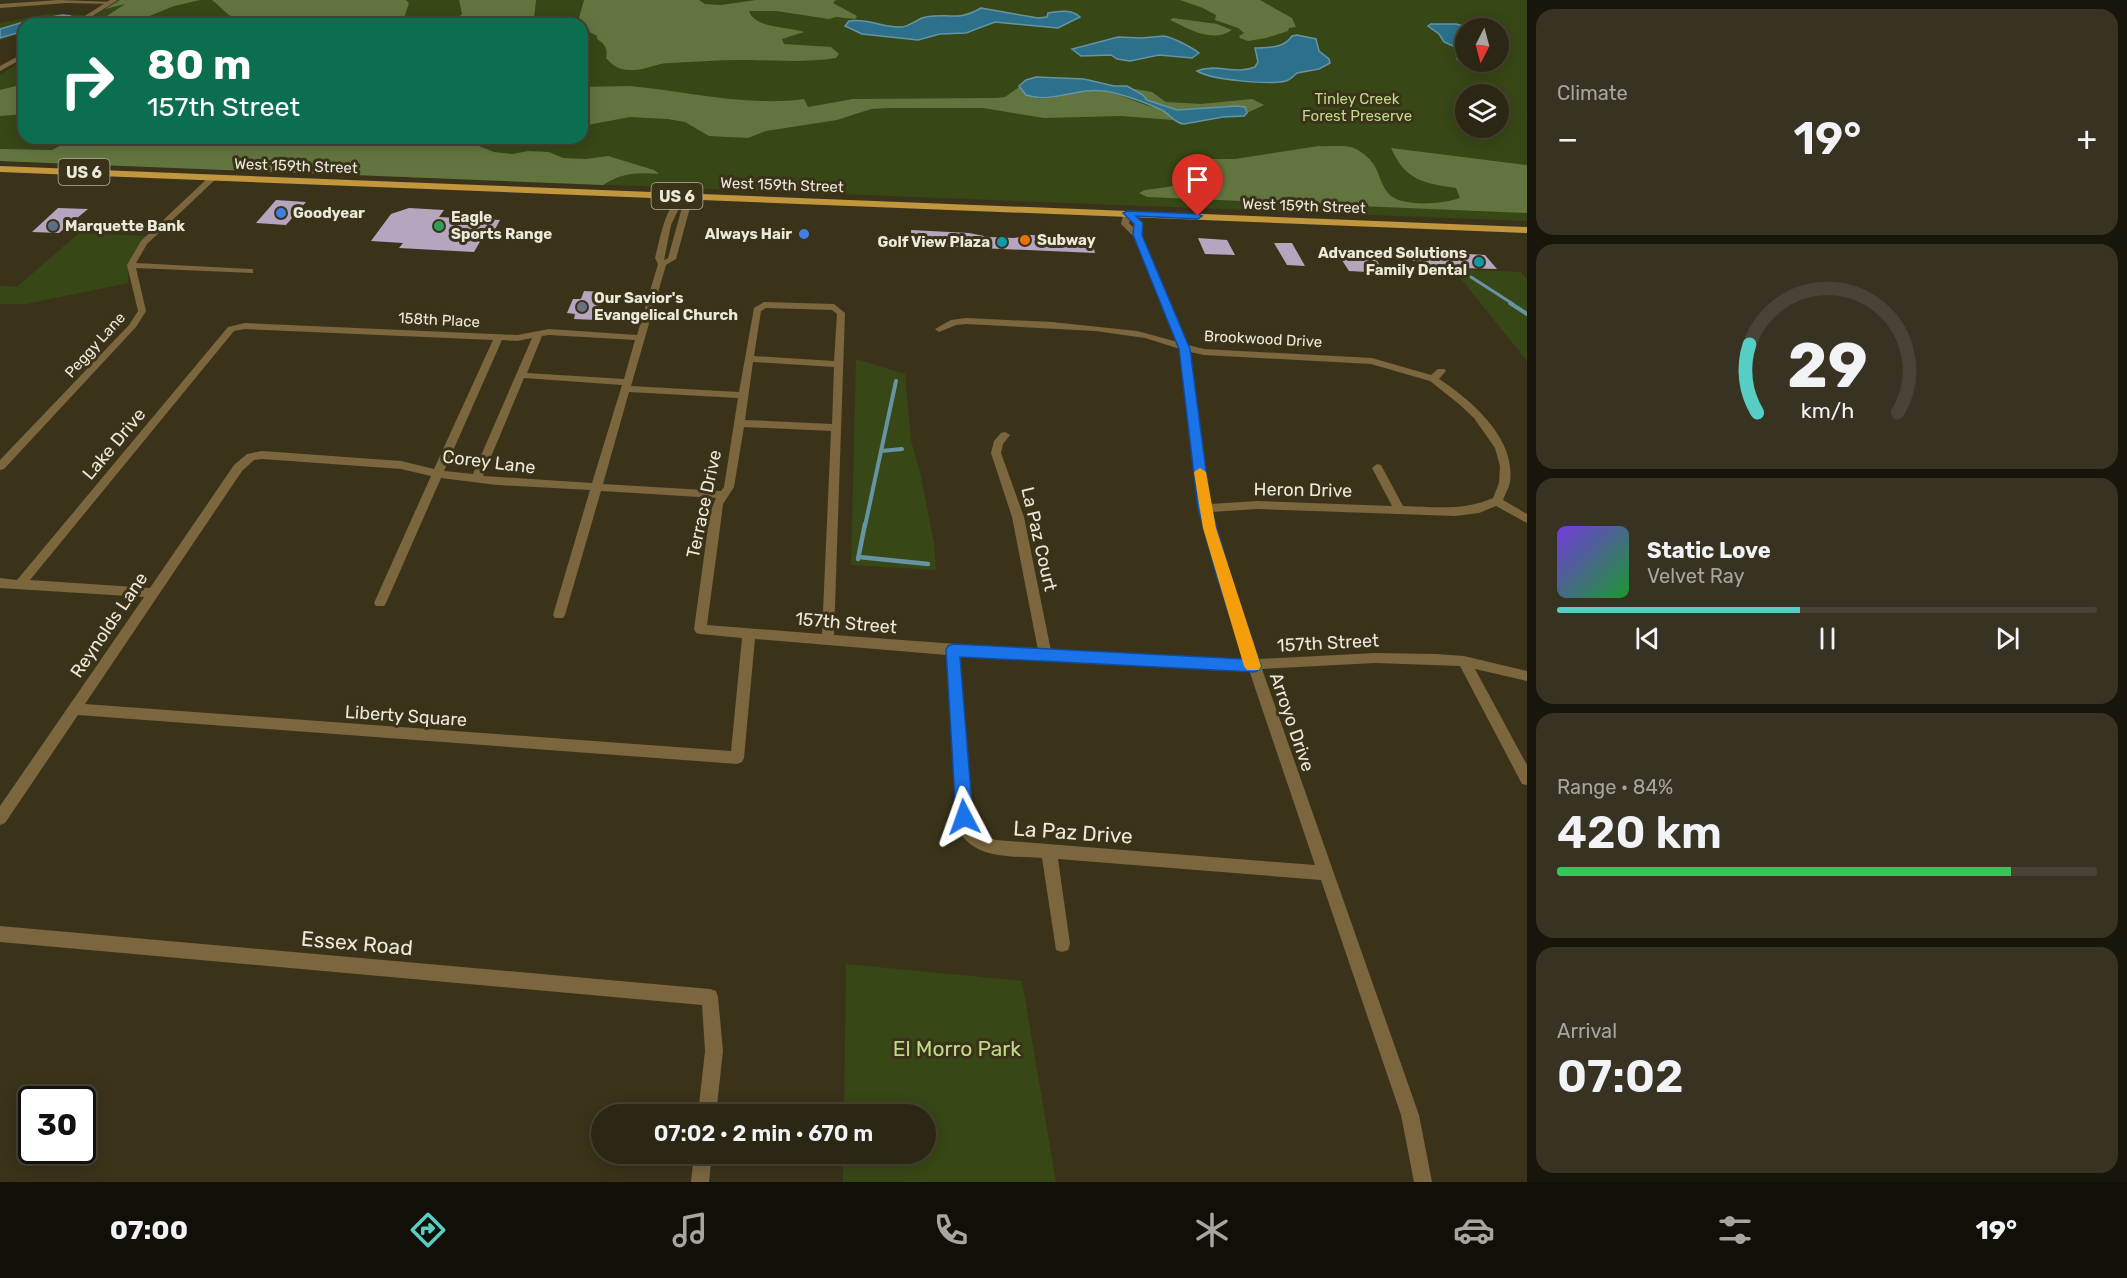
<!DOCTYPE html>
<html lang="en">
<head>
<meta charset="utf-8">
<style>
  :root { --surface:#2c2614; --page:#383222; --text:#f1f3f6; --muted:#a6a5a0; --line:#484334; --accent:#56cec3 }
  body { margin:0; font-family:Rubik,sans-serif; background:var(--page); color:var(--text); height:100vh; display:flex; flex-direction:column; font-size:22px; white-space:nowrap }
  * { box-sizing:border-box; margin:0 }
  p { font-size:20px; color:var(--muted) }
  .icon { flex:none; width:33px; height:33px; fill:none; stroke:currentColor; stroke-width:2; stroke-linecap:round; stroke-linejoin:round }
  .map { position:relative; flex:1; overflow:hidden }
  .sheet { display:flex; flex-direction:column; gap:9px; padding:9px; background:#18150b; width:600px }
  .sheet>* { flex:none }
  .banner { position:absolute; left:18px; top:18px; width:570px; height:126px; border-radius:18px; box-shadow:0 3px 15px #0003,0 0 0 2px var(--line); background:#0b6e4f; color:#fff; overflow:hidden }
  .needle { width:39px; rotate:186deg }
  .fabs { position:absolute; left:1455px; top:18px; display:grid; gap:12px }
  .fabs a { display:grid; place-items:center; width:54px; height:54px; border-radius:50%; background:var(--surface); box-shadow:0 3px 15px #0003,0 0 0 2px var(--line); font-size:30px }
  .speed { position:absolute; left:18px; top:1086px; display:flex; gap:12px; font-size:30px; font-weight:700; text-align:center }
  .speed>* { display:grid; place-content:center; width:78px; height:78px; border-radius:50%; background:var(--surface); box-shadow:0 3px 15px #0003,0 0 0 2px var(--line); line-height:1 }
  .speed .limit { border:3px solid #111; border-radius:9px; background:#fff; color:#111 }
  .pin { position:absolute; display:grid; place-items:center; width:51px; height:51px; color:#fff; margin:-62px -26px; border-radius:50% 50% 50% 0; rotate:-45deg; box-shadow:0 0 6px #0007 }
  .pin .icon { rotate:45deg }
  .me { position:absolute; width:66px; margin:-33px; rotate:356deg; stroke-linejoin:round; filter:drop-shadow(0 0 4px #0008) }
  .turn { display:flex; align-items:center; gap:21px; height:126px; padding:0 30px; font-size:27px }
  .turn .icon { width:78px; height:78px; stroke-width:2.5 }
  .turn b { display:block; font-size:42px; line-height:51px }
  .big { font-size:45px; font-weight:600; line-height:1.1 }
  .sheet .card { flex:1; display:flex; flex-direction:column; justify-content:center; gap:9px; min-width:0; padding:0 21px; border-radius:18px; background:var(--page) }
  .sheet .dial { align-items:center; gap:0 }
  .dial svg { height:156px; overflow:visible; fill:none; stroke:var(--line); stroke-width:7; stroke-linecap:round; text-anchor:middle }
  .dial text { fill:var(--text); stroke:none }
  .song { display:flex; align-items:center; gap:18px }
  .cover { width:72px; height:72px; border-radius:9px; background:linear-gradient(135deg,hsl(260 70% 55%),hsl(130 70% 35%)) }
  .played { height:6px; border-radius:3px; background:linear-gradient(90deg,var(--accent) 45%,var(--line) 45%) }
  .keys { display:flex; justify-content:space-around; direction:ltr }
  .heat { display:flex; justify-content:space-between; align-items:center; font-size:33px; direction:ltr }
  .charge { height:9px; border-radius:4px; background:linear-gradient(90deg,#34c759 84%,var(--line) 0) }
  .trip { position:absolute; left:591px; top:1104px; width:345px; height:60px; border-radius:30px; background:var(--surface); box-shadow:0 3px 15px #0003,0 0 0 2px var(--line); font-weight:600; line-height:60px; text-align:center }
  .tabs { display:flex; height:96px; justify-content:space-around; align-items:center; background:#120f08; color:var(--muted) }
  .tabs .icon { width:42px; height:42px }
  .tabs .current { color:var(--accent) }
  .tabs b { font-size:27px; color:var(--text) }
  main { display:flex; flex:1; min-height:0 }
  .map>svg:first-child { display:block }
</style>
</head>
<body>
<main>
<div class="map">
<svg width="1527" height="1182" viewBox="0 0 1527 1182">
  <rect width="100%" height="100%" fill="#3a331a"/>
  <path fill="#384716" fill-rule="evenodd" d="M120,0h1407v221l-1527,-60v-86l24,-15v78h558v-114h-501zM1466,28h32v34h-32zM1466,94h32v34h-32z
    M47,14l39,1 -16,9h-46v9l-24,7v-17z
    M79,233l69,3c-15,15 -20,25 -20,47l-102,21h-26v-18l17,1z
    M1453,269l68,3 6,7v82z
    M856,359l49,15 6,67 9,31 14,71 2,27 -85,-5z
    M846,964l176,17 34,201h-213v-28h83v-40h-82z"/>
  <path fill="#63753f" d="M120,0h80l-26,6 -44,18h-35l30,-20 -20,5z
    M212,0h194l3,3 -4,12 -8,9h-31l2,-3c-38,-7 -108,10 -139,-6 -6,-4 -11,-11 -17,-15z
    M459,0h77l-2,19 -18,5h-60l-1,-4 7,-6z
    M584,0h115l6,4 16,1 35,-5h80l-3,3 24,13 -2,3 -19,-2 -7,2 -53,-8h-27c6,18 39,15 55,21l-22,7 2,5 47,3 8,7 -3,4c-32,5 -64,2 -97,2 -23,0 -46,2 -69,3 -14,0 -25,8 -40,7 -11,0 -17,-4 -24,-12 2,-9 -1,-14 -9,-19v-3l-15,-8 -3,-10z
    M1180,0h80l32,18 4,9 -7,1 -1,3 -22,7 -18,3 -8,-3 -1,-2 5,-3 -6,-5 -23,-8 1,-5 -13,-7z
    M1173,18l44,6 15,6c-19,14 -45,-2 -62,-10z
    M24,84v30l-24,2v-26z
    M629,86c57,5 118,21 175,13l4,8 45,-8 143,-1 9,-1 14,-10c17,25 52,2 74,3 19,1 36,9 53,15 10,3 23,6 27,15l-52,-4 -77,2 -61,-10h-95l-17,1 -34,11 -71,11 -18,7 -39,-2 -24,-14 -17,-3 -38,-2 -48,9v-39z
    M1129,88l23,4 14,10 35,2 51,-5 12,6 -17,8 -2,-6 -8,-1c-16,0 -31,4 -47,5 -22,1 -45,-12 -61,-23z
    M74,138h375l12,1 33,13 18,2 16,-3 21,1 14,6 23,1 22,-3 46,14 5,4c-21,-2 -38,-1 -56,11l-603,-24v-12l52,1z
    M1319,146c11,1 28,-2 37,3 26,15 19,27 32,44 12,15 56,11 72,5l-4,-10c-33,-5 -50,-7 -65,-40l136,17v48l-380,-16 -8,-4 6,-3 23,-3 39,-12 -4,-9 -9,-7h41z"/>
  <path fill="#2c708b" stroke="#6694a3" stroke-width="1.5" d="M981,8l57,10 9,-1 1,-4c11,-2 24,-4 32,4l-22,11 -63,-6 -29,11 -26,1 -22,6 -56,-6 -17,-8 4,-5c19,-3 34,7 52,6 7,0 14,-6 21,-9 23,-7 34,5 59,-10z
    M63,15l8,1 -21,8h-26v7l-24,7v-9l27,-8z
    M1431,24h25l15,4h-5v34l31,1 -22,3 -18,-7 3,-10 -16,-7 -5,-8 -11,-8z
    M1297,35l19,4 3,12 10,8 1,4 -11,6 -22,4c-3,3 -6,6 -11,8 -17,4 -75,-1 -89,-10 17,-8 39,4 58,-4l3,-5 -3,-14c15,-1 28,1 37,-12z
    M1164,36c8,1 29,12 35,17l-7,5 -33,-3 -29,6 -13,-2 -6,-4 -30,1 -9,-7 46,-12 23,1z
    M1036,77l48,2 30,7h13l16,9 4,5 30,10 60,-4 8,1 2,6 -3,3 -21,1 -39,7c-10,-1 -13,-9 -22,-14 -18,-8 -39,-16 -58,-19 -27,-4 -51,13 -78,4l-7,-9 7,-6z"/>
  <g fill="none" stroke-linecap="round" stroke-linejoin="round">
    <path stroke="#6694a3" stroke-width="3" d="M1471,277l42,27"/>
    <path stroke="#6694a3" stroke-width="4" d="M1510,303l17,11
      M881,451l21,-2
      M865,526l31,-145"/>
    <path stroke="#6694a3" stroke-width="4.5" d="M859,557l69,7
      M858,559l7,-35"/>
  </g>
  <path fill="#b6a5be" d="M276,200l30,2 -20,23 -30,-2z
    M58,208l30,1 -29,24 -27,-1z
    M409,208l35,2 -5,7 61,3 -7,13h-8l-11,19 -75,-4 4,-5 -32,-2 20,-27z
    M911,230l58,3 20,4 25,1 17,-3 60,3 4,15 -183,-8z
    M1198,238l29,2 8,15 -30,-1z
    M1274,243h18l13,23 -18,-1z
    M1334,248l35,1 16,24 -36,-2z
    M1405,250l80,5 12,14 -75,-2 -5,-6h-4z
    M584,291l21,1 -9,28 -22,-1 1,-5 -8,-1 6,-14h8z"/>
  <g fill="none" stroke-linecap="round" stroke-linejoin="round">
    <path fill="#7b663e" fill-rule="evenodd" d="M59,0l55,2 -3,2 -44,-1 -67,5v-4z
      M211,175l7,2 -71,67 -11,19 114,6h3v4l-117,-5 10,43 -10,16 -132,142 -4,1v-10l129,-135 9,-14 -11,-46 14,-24z
      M680,194h6l5,10 -15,55 -10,6 -35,121 108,6 15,-84 10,-6 70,2 11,9 -11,322 204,15 -26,-133 -21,-64 3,-12 7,-8 4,-1 5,3 -7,9 -2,9 23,64 27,134 173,10 22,-1 -47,-152 -19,-159 -35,-11 -50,-7 -129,-7 -10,1 -17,7 -4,-3 16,-9 15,-2 86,4 85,9 41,11 -45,-106 -12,-12 3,-13h6l12,12 -1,12 47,110 16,4 168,9 59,17 7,-6h6l2,2 -7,8c32,21 77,59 71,103 -1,6 -5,12 -7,18l24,14v9l-31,-17 -17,7 -24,3 -198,-7 -46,3 47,147 117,-6 61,1 28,2 63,15v10l-52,-12 52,96v20l-5,-1 -62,-118 -85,-3 -113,6 157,446 13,67h-18l-13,-67 -80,-235 -263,-21 12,85 -2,6 -6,2 -6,-2 -14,-92c-27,-2 -69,2 -83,-28l-12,-175 -192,-16 -11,119 -2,4 -5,2 -659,-49 -73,108 -5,2v-19l144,-209 -144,-9v-10l17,2 211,-253 17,-4 272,12 32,-6 88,6 21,-71 -3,-6c6,-23 9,-46 25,-64zM682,202l1,2 -15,54 -4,2 7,-35zM1130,220l4,4v4l-5,-5zM766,308l66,2 5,4 -3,47 -80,-5 7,-45zM245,329l248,11 -59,129 -33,-8 -139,-10 -15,3 -13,11 -84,123 -120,-8 204,-249zM549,335l86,5 -11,39 -97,-6 15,-37zM532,338l-59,136 -29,-3 58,-131 15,1zM1190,352l14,3 167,9 59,17 29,23 15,14 21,30 5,18 -1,17 -6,15c-29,13 -59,9 -90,8l-22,-41 -4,-1 -5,4 20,38 -135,-5 -47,3zM753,362l81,5 -2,57 -87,-4zM524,378l98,7 -30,98 -109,-7zM629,392l109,6 -14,89 -3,4 -118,-7zM744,427l87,4 -9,203 -115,-9 15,-112 1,-9 11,-17zM262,459l139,10 30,7 -57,127 2,3h8l2,-3 55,-125 56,7 93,5 -37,125 2,3h8l2,-3 36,-124 115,7 -6,15 -16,116 2,4 4,1 42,4 -11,113 -646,-47 157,-233 12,-11zM960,656l264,15 25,-1 66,195 -319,-25 -14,-4 -10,-11z
      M0,926l710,63 6,2 2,6 5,54 -7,63h-18l7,-63 -3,-46 -702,-63z
      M694,1154h18l-3,28h-18z"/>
    <path fill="#7b663e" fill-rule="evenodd" d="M110,0h8l-38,24h-8z
      M24,53v5l-24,13v-5z"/>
    <path fill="#c2963c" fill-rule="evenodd" d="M0,166l1527,61v6l-1527,-61z"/>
  </g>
  <path fill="#1a73e8" stroke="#114b97" stroke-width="1.5" d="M1127,211l71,3 4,2 -4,3 -62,-3 7,7 -1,12 48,114 21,159 20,69 30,89 -2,4 -5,2 -294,-15 13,160 -3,6 -6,2 -6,-2 -2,-6 -10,-167 2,-4 5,-2 291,15 -27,-82 -19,-69 -19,-159 -46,-114 1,-11 -11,-11z"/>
  <path fill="#f59e0b" d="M1200,468l6,4 10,56 45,138 -2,4h-12l-3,-4 -41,-138 -9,-56z"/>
  <g fill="#3f7fe0" stroke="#3a331a" stroke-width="2">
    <circle cx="281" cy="213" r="6"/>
    <circle cx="804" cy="234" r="6"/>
  </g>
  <circle fill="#5c6f8a" stroke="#3a331a" stroke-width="2" cx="53" cy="226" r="6"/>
  <circle fill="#2e9e5b" stroke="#3a331a" stroke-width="2" cx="439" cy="226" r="6"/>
  <circle fill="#e8710a" stroke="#3a331a" stroke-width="2" cx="1025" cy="240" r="6"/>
  <g fill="#0f9aa8" stroke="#3a331a" stroke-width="2">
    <circle cx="1002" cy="242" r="6"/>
    <circle cx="1479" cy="262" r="6"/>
  </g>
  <circle fill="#6b7280" stroke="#3a331a" stroke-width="2" cx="582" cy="307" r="6"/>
  <g text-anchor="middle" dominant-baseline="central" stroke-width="6" stroke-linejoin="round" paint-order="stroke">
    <g font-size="15" fill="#bfda89" stroke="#3a331a">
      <text x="1357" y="99">Tinley Creek<tspan x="1357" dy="17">Forest Preserve</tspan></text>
    </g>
    <g font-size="15" fill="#ede9da" stroke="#3a331a">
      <text transform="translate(296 166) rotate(2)">West 159th Street</text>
      <text transform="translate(782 185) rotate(2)">West 159th Street</text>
      <text transform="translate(1304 206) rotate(2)">West 159th Street</text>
      <text transform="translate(439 320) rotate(3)">158th Place</text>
      <text transform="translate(1263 339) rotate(3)">Brookwood Drive</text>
      <text transform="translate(95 345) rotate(-48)">Peggy Lane</text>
    </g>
    <g font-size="15" font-weight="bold" fill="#ede9da" stroke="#3a331a" text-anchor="start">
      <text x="293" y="213">Goodyear</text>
      <text x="451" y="217">Eagle<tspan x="451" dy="17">Sports Range</tspan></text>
      <text x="65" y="226">Marquette Bank</text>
      <text x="792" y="234" text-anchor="end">Always Hair</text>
      <text x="1037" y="240">Subway</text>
      <text x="990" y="242" text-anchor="end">Golf View Plaza</text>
      <text x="1467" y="253" text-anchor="end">Advanced Solutions<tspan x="1467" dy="17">Family Dental</tspan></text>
      <text x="594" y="298">Our Savior's<tspan x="594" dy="17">Evangelical Church</tspan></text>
    </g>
    <g fill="#3a331a" stroke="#b7b2a0" stroke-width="1.5">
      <rect x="58.5" y="159" width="51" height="26" rx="4.5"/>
      <rect x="651.5" y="183" width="51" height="26" rx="4.5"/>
    </g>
    <g font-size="16" font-weight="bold" fill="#ede9da">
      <text x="84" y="172">US 6</text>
      <text x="677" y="196">US 6</text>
    </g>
    <g font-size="18" fill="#ede9da" stroke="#3a331a">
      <text transform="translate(114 444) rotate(-50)">Lake Drive</text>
      <text transform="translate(489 462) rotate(7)">Corey Lane</text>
      <text transform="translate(1303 490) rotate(1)">Heron Drive</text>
      <text transform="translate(704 504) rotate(-78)">Terrace Drive</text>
      <text transform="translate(1039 539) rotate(77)">La Paz Court</text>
      <text transform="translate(846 623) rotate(5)">157th Street</text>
      <text transform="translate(109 625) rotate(-56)">Reynolds Lane</text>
      <text transform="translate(1328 643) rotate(-3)">157th Street</text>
      <text transform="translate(406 716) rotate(4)">Liberty Square</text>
      <text transform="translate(1292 722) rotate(71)">Arroyo Drive</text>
    </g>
    <g font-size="21" fill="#ede9da" stroke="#3a331a">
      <text transform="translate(1073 832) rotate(4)">La Paz Drive</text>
      <text transform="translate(357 943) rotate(5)">Essex Road</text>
    </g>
    <g font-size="21" fill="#bfda89" stroke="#3a331a">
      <text x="957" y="1048">El Morro Park</text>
    </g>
  </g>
</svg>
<div class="fabs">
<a><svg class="needle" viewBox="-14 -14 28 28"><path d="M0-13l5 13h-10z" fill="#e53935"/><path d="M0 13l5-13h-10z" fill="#a6a5a0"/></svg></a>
<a><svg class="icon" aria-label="layers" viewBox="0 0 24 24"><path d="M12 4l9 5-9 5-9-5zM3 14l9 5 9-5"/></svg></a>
</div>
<div class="speed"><div class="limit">30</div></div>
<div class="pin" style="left:1198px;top:216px;background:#d93025"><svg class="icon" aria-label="arrive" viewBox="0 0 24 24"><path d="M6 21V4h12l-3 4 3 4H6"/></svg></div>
<svg class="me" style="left:964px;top:817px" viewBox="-20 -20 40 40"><path d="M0-17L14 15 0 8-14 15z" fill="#1a73e8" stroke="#fff" stroke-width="4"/></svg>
<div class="trip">07:02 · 2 min · 670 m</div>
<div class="banner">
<div class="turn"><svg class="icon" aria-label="right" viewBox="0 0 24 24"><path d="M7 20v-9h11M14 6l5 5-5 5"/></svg><div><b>80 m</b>157th Street</div></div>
</div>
</div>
<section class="sheet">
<div class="card"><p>Climate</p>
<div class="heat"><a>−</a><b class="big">19°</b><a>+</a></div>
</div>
<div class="card dial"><svg viewBox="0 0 100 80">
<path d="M14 69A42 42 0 1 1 86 69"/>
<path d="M14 69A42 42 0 0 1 10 34" stroke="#56cec3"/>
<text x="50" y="56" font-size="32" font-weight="700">29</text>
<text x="50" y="72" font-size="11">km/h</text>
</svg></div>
<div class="card">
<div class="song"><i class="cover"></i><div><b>Static Love</b><p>Velvet Ray</p></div></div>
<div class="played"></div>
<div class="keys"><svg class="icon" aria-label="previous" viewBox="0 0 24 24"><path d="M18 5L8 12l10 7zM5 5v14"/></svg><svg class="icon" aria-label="pause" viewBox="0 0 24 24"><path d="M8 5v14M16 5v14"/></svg><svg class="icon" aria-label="next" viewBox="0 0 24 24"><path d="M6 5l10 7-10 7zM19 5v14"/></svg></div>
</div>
<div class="card"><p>Range · 84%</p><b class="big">420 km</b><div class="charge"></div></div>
<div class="card"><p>Arrival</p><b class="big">07:02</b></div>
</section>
</main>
<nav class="tabs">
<b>07:00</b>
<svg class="icon current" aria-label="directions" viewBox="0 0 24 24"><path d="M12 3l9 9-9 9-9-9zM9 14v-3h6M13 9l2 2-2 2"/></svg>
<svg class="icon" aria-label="music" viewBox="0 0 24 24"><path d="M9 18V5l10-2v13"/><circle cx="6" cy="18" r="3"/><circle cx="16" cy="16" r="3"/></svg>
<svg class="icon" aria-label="phone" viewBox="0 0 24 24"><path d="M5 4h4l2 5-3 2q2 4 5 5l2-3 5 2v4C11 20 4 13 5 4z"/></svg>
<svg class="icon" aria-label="climate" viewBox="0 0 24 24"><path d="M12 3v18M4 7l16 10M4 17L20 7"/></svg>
<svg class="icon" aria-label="car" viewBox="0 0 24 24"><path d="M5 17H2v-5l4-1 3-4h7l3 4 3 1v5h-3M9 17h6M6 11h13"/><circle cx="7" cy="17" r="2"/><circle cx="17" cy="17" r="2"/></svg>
<svg class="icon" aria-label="filters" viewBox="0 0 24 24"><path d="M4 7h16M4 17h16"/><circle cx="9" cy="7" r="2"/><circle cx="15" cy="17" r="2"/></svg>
<b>19°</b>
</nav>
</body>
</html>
